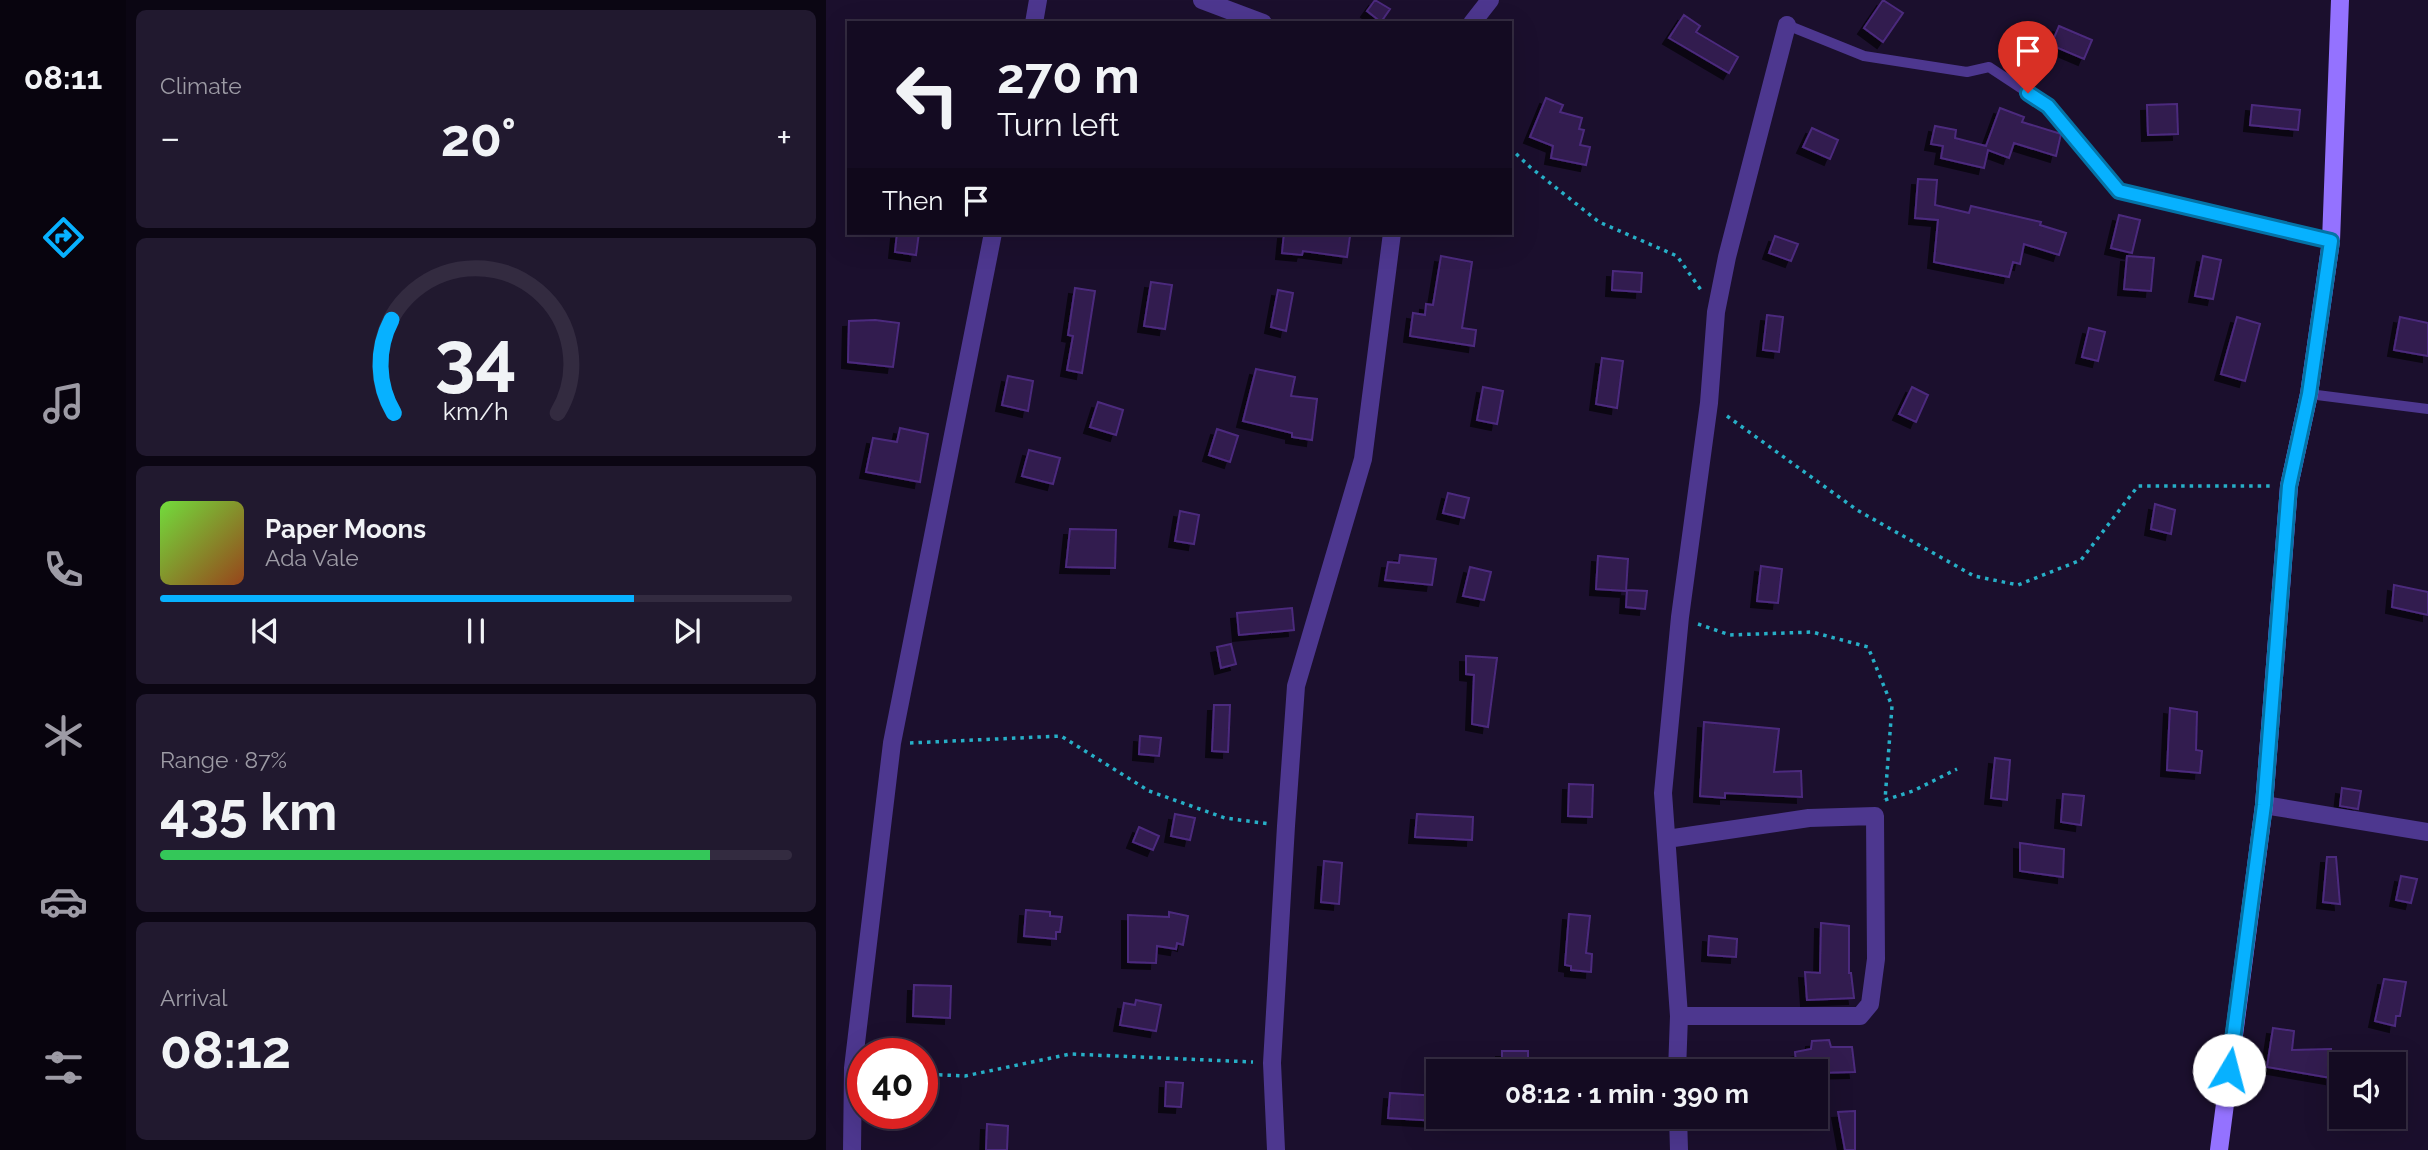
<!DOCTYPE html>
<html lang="en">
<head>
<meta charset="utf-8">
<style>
  :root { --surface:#140b22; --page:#21192f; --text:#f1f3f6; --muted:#9d9ba5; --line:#332b40; --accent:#07b1ff }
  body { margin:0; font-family:Raleway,sans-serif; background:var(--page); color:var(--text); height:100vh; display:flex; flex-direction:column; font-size:26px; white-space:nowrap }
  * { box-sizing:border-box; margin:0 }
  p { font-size:23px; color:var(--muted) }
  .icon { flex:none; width:38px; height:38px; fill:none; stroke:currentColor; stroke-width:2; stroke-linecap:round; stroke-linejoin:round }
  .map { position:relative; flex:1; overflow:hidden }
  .sheet { display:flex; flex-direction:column; gap:10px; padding:10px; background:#0b0613; width:700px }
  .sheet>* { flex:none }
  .hud { position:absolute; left:21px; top:21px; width:665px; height:214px; border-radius:0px; box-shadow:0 7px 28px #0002,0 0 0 2px var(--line); background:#140b22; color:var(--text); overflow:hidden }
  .buttons { position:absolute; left:1503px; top:1052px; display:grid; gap:14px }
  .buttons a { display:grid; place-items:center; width:77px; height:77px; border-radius:0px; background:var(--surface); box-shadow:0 7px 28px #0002,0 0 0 2px var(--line); font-size:35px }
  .speed { position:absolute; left:21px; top:1038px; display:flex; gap:14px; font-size:35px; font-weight:700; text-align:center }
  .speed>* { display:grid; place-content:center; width:91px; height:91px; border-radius:50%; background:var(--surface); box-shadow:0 7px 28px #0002,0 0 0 2px var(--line); line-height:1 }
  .speed .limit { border:10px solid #d22; background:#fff; color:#111 }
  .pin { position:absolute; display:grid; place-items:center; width:60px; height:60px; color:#fff; margin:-72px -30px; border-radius:50% 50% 50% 0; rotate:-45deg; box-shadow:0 0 7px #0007 }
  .pin .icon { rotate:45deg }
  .me { position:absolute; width:77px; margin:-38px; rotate:8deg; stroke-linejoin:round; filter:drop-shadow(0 0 5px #0008) }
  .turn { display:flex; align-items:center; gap:24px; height:147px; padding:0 35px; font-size:32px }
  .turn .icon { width:91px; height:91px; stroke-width:2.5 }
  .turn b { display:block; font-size:49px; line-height:60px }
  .then { display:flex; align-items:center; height:66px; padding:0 35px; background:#0003; gap:14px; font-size:26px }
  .big { font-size:52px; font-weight:700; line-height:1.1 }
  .sheet .widget { flex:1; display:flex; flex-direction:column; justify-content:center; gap:10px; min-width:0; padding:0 24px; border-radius:10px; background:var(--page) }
  .sheet .dial { align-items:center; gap:0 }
  .dial svg { height:182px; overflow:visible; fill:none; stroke:var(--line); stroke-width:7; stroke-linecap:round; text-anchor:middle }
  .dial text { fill:var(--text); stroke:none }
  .song { display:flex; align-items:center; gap:21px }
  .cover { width:84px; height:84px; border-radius:10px; background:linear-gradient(135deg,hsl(100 70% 55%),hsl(20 70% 35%)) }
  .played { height:7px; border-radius:4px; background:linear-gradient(90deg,var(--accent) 75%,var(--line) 75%) }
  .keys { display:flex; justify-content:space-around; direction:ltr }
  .heat { display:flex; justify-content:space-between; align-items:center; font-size:38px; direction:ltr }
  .charge { height:10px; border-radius:5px; background:linear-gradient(90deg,#34c759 87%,var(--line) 0) }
  .trip { position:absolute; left:600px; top:1059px; width:402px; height:70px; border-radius:0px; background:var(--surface); box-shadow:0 7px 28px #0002,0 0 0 2px var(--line); font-weight:700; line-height:70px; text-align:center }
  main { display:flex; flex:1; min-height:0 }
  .tabs { display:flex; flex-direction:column; width:126px; justify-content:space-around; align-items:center; background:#08040e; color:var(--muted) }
  .tabs .icon { width:49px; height:49px }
  .tabs .active { color:var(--accent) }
  .tabs b { font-size:32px; color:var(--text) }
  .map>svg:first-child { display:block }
</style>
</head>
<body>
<main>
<nav class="tabs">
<b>08:11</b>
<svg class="icon active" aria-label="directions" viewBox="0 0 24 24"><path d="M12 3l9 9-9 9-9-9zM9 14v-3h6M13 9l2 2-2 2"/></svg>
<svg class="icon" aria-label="music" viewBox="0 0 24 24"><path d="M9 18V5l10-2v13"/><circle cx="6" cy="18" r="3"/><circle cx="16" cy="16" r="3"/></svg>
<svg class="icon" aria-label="phone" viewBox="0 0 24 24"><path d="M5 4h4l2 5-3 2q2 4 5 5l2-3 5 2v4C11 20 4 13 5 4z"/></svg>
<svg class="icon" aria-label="climate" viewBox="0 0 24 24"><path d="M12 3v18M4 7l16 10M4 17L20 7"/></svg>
<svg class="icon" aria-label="car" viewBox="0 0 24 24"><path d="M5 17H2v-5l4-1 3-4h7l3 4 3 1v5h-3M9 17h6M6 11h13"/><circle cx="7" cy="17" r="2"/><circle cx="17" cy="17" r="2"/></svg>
<svg class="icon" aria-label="filters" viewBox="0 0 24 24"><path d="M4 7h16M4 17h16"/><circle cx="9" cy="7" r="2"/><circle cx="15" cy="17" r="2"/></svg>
</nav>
<section class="sheet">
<div class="widget"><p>Climate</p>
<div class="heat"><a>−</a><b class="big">20°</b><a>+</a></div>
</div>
<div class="widget dial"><svg viewBox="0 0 100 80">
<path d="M14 69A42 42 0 1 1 86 69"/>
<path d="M14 69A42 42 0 0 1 13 28" stroke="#07b1ff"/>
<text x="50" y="56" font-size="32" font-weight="700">34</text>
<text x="50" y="72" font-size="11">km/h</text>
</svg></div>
<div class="widget">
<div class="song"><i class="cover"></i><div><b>Paper Moons</b><p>Ada Vale</p></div></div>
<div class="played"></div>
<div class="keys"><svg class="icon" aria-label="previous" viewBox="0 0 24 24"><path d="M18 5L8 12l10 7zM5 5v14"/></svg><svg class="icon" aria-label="pause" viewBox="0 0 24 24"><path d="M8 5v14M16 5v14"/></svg><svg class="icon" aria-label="next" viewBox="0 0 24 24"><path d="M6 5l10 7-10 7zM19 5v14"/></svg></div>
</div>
<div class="widget"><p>Range · 87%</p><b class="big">435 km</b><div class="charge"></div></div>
<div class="widget"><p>Arrival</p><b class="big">08:12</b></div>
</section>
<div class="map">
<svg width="1602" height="1150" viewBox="0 0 1602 1150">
  <defs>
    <filter id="shadow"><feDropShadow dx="-6" dy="6" stdDeviation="0" flood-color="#0009"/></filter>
  </defs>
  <rect width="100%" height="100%" fill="#1b0f2d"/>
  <path fill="#301a4f" stroke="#4c2a7d" stroke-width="2" filter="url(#shadow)" d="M549,0l15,9 -9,13 -14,-11z
    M1057,0l20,13 -20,29 -19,-14z
    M858,15l16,11 -4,6 42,25 -9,16 -60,-35z
    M1233,26l33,14 -8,19 -33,-14z
    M720,98l17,7 -3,7 22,6 -3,11 5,1 -4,15 10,2 -4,18 -35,-7 2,-12 -23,-9z
    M1351,104l1,30 -30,1 -1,-30z
    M1426,105l48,5 -2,20 -48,-5z
    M1174,108l24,9 -2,5 39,12 -5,22 -42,-13 -5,15 -21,-8 -4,18 -43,-10 2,-12 -12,-2 4,-18 21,4 -1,8 31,8z
    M986,128l26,12 -8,19 -27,-12z
    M1092,179l19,1 -2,25 34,8 2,-7 70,16 -1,3 26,8 -7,22 -35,-11 -4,20 -7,-2 -4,15 -75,-15 4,-42 -23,-2z
    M1293,215l21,5 -8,33 -21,-5z
    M71,233h22l-3,22 -21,-3z
    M458,233h46l20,3 -3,21 -44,-6 -1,4 -20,-2z
    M949,236l23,8 -7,17 -22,-8z
    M615,256l31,6 -10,66 14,2 -2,16 -64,-10 3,-23 12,2 1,-11 7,1z
    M1301,256l27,2 -3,33 -27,-2z
    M1377,256l18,4 -8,39 -18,-3z
    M787,271l29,2 -1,19 -29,-2z
    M325,282l21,3 -7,44 -21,-3z
    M249,288l20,3 -13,82 -15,-3 6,-34 -5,-1z
    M452,290l15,3 -7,38 -15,-4z
    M941,315l16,2 -4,35 -16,-2z
    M1411,317l23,7 -15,57 -24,-7z
    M1574,317l28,6v33l-34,-6z
    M49,320l24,3 -6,44 -45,-5 1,-41z
    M1263,328l16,4 -7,29 -16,-4z
    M776,358l21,3 -6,47 -21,-4z
    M430,369l39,8 -4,19 26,3 -5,41 -20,-3v-4l-49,-12z
    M182,376l25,5 -5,30 -26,-6z
    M657,387l20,4 -6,33 -20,-4z
    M1086,387l16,8 -12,27 -17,-8z
    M272,402l25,8 -7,25 -26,-8z
    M74,428l28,6 -8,48 -54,-10 7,-34 24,4z
    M391,429l21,7 -8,26 -21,-7z
    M203,450l31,8 -7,26 -31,-8z
    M622,493l21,5 -5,20 -21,-5z
    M1329,504l20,6 -4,24 -20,-5z
    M354,511l19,4 -5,29 -19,-3z
    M244,529l46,1 -1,38 -49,-1z
    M574,555l36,4 -4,26 -47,-5 3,-18 11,1z
    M772,556l30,3 -2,32 -30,-2z
    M935,566l21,3 -4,34 -21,-2z
    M644,567l21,5 -7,28 -21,-4z
    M1568,585l34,7v23l-36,-8z
    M801,590l20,1 -2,18 -19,-2z
    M466,608l2,22 -55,5 -2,-22z
    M405,644l5,20 -15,4 -4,-21z
    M640,656l31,2 -9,69 -16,-3 2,-49 -8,-1z
    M388,705h16l-2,47 -16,-1z
    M1344,708l27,4 -1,38 6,1 -2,22 -33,-3z
    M878,722l75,7 -5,43 27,-1 1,26 -77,-4v5l-25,-2z
    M314,736l21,2 -2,18 -20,-2z
    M1169,758l15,2 -3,40 -16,-2z
    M743,784l24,1 -1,32 -24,-1z
    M1516,788l19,3 -3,18 -18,-3z
    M1237,794l21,2 -3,29 -20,-3z
    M349,814l20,4 -5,22 -19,-4z
    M591,814l56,3 -1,23 -57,-3z
    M313,827l20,9 -6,14 -20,-8z
    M1194,843l44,6 -1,28 -43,-6z
    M1501,857h9l4,47 -17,-2z
    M498,861l18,2 -3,41 -18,-2z
    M1575,876l16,3 -6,24 -15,-3z
    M200,910l24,2v4l12,1 -2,15h-4v7l-32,-3z
    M343,912l19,4 -5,29 -6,-2 -1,6 -19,-3 -1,17 -28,-1v-47l41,2z
    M743,914l21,2 -4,37 6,1 -1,18 -20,-2v-4l-6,-1z
    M995,923l28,3v47h2l3,25 -47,2 -2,-28 15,1z
    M883,936l28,3 -1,18 -28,-2z
    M1558,979l22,3 -6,34h-4l-1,10 -20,-5z
    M88,985l37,1 -1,32 -37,-2z
    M310,1000l25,5 -5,26 -36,-6 4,-22 11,2z
    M1447,1028l21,3 -2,19 39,-1v29l-64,-11z
    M1003,1040l2,7h21l3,25 -39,1v-2h-19l-2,-19 16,-3 1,-8z
    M676,1051h26v20h-26z
    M340,1082l17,1 -2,24 -16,-1z
    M564,1093l48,3v25l-50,-3z
    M1029,1111v39h-10l-7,-38z
    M161,1124l21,2 -1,24h-21z"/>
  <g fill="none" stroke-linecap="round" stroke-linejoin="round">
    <path stroke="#27afc7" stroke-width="3.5" stroke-dasharray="3.5 5" stroke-linecap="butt" d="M684,148l20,19 69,55 78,34 24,34
      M901,416l130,94 117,66 44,9 63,-25 57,-74h132
      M872,624l32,11 82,-3 56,15 24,59 -7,94
      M84,743l151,-7 88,55 76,27 45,6
      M1059,800l28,-9 44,-22
      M96,1074l43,2 105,-22 183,8"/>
    <path stroke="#4d378f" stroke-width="10" d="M961,25l77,31 103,16 22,-5 59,39 71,85 212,50
      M1483,394l119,15"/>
    <path stroke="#4d378f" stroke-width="18" d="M376,0l61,23
      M208,23l4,-23
      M646,23l18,-23
      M1438,805l164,27
      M841,839l142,-21 66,-2 1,143 -6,45 -10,12h-181
      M851,1071l2,-55 -16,-223 17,-176 29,-214 7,-91 11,-55 60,-232
      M852,1116l1,34
      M26,1150l1,-82 39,-325 101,-510
      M450,1150l-4,-87 14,-237 10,-140 67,-227 29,-226"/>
    <path stroke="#9472ff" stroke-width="18" d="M1393,1150l45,-345 25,-319 20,-92 22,-153 9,-241"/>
  </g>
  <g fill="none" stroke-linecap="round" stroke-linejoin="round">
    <g stroke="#0573a6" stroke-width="18">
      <path id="route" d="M1202,93l20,13 71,85 212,50 -22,153 -20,92 -25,319 -35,265"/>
    </g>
    <use href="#route" stroke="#07b1ff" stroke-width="12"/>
  </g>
</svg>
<div class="buttons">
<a><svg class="icon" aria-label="sound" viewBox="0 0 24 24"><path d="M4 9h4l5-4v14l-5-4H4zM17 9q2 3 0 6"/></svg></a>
</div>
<div class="speed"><div class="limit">40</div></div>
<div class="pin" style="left:1202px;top:93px;background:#d93025"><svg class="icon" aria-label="arrive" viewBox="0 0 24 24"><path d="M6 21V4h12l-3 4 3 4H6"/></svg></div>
<svg class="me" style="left:1403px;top:1070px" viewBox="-20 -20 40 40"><circle r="19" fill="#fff"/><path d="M0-13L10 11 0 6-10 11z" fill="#07b1ff"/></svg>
<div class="trip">08:12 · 1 min · 390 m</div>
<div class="hud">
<div class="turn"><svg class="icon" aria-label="left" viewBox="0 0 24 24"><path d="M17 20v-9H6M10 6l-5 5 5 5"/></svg><div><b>270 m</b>Turn left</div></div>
<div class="then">Then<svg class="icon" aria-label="arrive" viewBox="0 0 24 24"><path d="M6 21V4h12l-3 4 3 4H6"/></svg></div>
</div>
</div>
</main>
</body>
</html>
